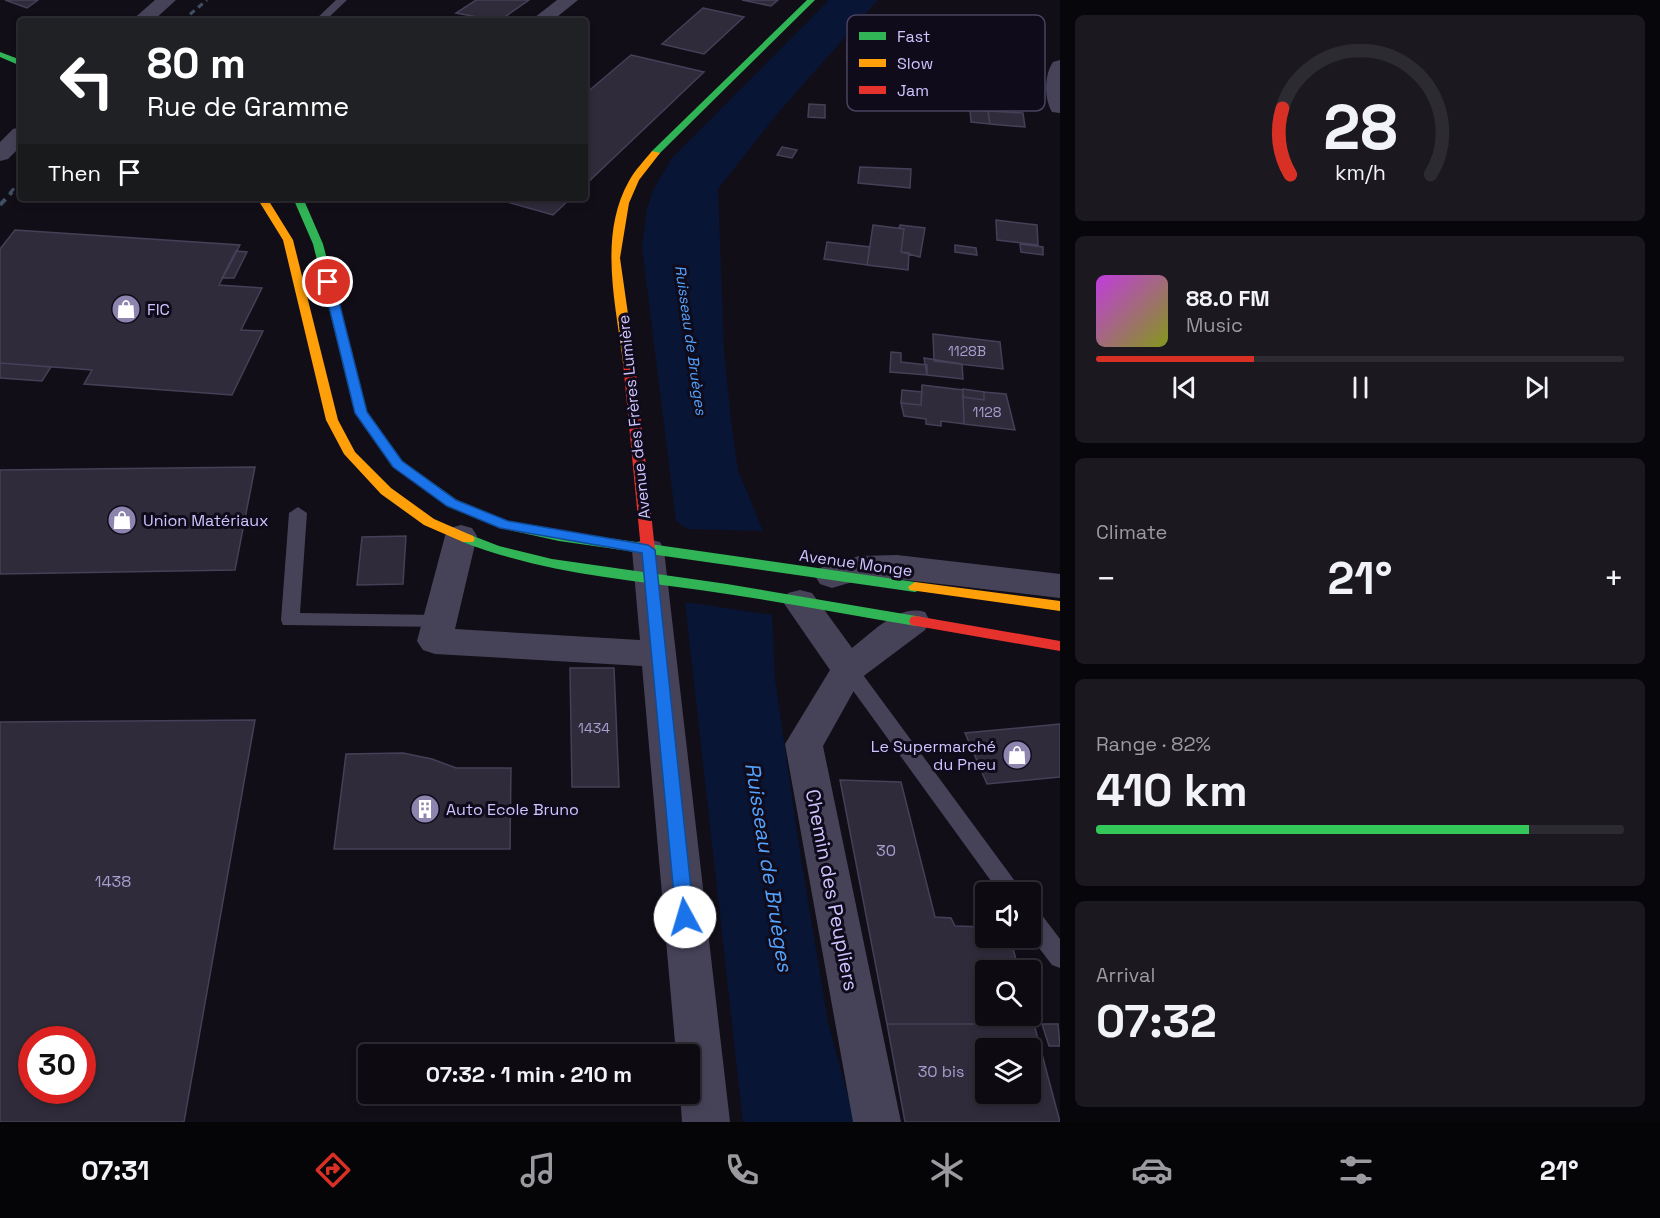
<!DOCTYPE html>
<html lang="en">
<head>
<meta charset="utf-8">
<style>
  :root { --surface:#0d0a12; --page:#1b1820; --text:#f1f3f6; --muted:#9a9a9f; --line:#2d2b32; --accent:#d93025 }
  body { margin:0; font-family:"Space Grotesk",sans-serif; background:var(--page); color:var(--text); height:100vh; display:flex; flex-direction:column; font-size:22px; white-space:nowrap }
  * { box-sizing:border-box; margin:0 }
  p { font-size:20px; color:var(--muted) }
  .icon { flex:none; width:33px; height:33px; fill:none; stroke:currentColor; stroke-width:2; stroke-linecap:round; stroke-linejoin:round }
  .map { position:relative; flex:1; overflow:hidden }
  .drawer { display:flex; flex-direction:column; gap:15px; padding:15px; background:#07060a; width:600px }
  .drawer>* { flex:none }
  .guide { position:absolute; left:18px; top:18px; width:570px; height:183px; border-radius:6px; box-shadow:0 3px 9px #0003,0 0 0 2px var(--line); background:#202124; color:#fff; overflow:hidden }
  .controls { position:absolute; left:975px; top:882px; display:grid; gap:12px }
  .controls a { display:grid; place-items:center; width:66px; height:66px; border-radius:6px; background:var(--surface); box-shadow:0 3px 9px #0003,0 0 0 2px var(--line); font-size:30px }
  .speed { position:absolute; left:18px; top:1026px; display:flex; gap:12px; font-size:30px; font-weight:700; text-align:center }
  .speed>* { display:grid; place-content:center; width:78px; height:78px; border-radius:50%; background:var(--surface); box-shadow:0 3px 9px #0003,0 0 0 2px var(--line); line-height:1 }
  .speed .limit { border:9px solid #d22; background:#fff; color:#111 }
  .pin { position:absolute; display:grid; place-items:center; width:51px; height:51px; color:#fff; margin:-26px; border:3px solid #fff; border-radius:50%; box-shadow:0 2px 6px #0007 }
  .me { position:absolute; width:66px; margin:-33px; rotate:354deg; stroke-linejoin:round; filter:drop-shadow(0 0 4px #0008) }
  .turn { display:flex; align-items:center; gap:21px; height:126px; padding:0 30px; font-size:27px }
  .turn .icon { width:78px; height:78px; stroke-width:2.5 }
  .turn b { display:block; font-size:42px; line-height:51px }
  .then { display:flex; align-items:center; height:57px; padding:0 30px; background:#0003; gap:12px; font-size:22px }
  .big { font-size:45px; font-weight:800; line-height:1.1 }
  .drawer .tile { flex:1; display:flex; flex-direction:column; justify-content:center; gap:9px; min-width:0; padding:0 21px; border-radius:9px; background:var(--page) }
  .drawer .dial { align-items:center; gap:0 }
  .dial svg { height:156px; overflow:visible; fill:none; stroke:var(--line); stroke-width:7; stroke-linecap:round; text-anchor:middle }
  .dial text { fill:var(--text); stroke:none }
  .song { display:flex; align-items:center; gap:18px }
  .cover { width:72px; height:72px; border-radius:9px; background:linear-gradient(135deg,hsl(290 70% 55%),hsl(70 70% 35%)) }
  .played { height:6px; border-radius:3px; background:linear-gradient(90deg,var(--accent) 30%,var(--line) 30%) }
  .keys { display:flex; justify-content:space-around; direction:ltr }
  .heat { display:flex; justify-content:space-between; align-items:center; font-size:33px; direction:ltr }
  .charge { height:9px; border-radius:4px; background:linear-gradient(90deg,#34c759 82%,var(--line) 0) }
  .trip { position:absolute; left:358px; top:1044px; width:342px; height:60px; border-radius:6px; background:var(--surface); box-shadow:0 3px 9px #0003,0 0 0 2px var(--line); font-weight:800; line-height:60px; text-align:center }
  .dock { display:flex; height:96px; justify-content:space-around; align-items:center; background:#050407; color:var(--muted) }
  .dock .icon { width:42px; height:42px }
  .dock .active { color:var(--accent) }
  .dock b { font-size:27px; color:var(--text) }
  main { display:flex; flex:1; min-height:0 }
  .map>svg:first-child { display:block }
</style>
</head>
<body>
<main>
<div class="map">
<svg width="1060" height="1122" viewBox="0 0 1060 1122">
  <rect width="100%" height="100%" fill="#110e18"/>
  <path fill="#091534" d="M829,0h49l-101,114 -59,75 6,162 8,78 6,41 25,61 -76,-2 -11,-8 -34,-274 5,-38 6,-19 19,-32z
    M685,602l87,13 3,64 25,173 28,170 27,100h-112z"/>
  <path fill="#2f2b3b" stroke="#454057" stroke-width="1.5" fill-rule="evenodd" d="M5,0h33l-11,8z
    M476,0h53l-30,21 -43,-8z
    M742,0h36l-7,6z
    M703,8l41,9 -40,37 -42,-10z
    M847,43l61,3 1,8 -28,1 1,7 -35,-2z
    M631,55l73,17 -119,113v-91z
    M809,104l16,1v13l-17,-1z
    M970,110l18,1 2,13 -19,-2z
    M988,111l35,2 2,14 -35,-3z
    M782,147l15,3 -5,8 -15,-3z
    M860,167l51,2 -1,19 -52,-5z
    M493,198h78l-18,17z
    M996,220l41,5 1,20 -41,-5z
    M873,225l31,4 -3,23 8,1 -1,17 -41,-5z
    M900,225l25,3 -5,29 -19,-5 3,-23 -5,-1z
    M15,230l225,15 -21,40 43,3 -21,42 22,1 -31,64 -148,-11 8,-14 -92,-7v-114z
    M827,242l43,5 -3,18 -43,-6z
    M1020,244l23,3v8l-22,-3z
    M955,245l21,3 1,7 -22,-3z
    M236,251l11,1 -13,26h-12z
    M933,334l67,8 3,27 -69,-8z
    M891,352l10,1v9l26,3v10l-37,-3z
    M924,358l38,6 1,15 -36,-4z
    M0,363l51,4 -9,14 -42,-3z
    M922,385l41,5 1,34 -23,-3v5l-15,-2v-5l-22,-3 -3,-13 20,2z
    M963,389l21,3v8l-21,-3z
    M902,390l20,2 -1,13 -20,-2z
    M984,392l22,2 9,36 -51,-6 -1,-27 21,3z
    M255,467l-20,103 -235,4v-104z
    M406,536l-3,48 -46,1 5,-48z
    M570,668h44l5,119h-47z
    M255,720l-71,402h-184v-400zM32,1040h50v50h-50z
    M1060,724v53l-73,7 -22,-51z
    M403,753l29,6 24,9h55l-1,81h-176l12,-95z
    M840,780l61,2 34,135 16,1 4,8 31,1v11h24l9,32h-33v46h44v-4l4,12h-147z
    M887,1024h147l26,98h-155zM986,1048h44v46h-44z
    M1042,1024h16l2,22h-11z"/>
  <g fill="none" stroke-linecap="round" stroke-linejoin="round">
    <path fill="#464359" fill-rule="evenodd" d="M336,0h11l-22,21h-11z
      M298,507l9,6 -7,100 138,2 7,2 2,5 -2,5 -162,-2 -2,-5 8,-107z
      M848,662l7,2 168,228h-24l-158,-218 -3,-5 3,-5z
      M1030,907l8,3 22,29v29l-8,-3 -22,-29z"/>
    <path fill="#464359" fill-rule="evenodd" d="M155,0h21l-23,21h-22z
      M557,0h21l-26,21h-22z
      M1060,60v53l-8,-1c-8,-13 -8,-37 1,-50z
      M21,127v19l-13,13 -8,2v-19l13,-13z
      M461,525l11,3 5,8 -22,93 185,11 -8,-90 4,-8 12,-3 12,3 4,8 66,572h-48l-2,-28h10v-40h-14l-34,-388 -207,-12 -12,-4 -6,-9 28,-105 5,-8z
      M897,555l163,19v24l-163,-19 -38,1 -27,8 -12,-4 -5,-8 5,-8 39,-12z
      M800,590l12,3 40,55c21,-16 46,-44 73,-36l5,9 -5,9 -64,48 -38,68 78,376h-48l-68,-378 45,-74 -47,-68 5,-9z"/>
    <path fill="#30b455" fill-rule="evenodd" d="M807,0h8l-157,155h-6v-4z
      M0,52l21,8v6l-21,-9z
      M293,198h10l20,46 44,169 35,48 55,39 51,21 51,10 356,51 7,5 -2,3 -5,2 -356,-51 -59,-13 -53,-22 -53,-39 -39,-54 -42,-169z
      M468,534l31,12 53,13 175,25 189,32 5,1 2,4 -2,4 -5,1c-72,-12 -144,-26 -216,-36 -81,-11 -160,-18 -237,-48l-2,-3 2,-3z"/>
    <path fill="#ff9f0a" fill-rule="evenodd" d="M652,151l8,2 -21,27 -10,23 -9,55 15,105 -6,3 -6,-3c-7,-59 -25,-127 6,-182 6,-11 15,-20 23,-30z
      M257,198h10l26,42 45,180 17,32 36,36 43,31 39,17 2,3 -2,3h-10l-39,-17 -43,-31 -37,-40 -18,-34 -43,-180z
      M915,582l145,19v10l-150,-21 -2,-3z"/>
    <path fill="#e5322d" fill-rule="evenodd" d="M629,360l6,3 20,187 -7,5 -7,-5 -18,-187z
      M916,616l144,25v10l-149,-26 -2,-4 2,-4z"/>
    <path stroke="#3f5063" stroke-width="3" stroke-dasharray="6 4.5" stroke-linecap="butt" d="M182,21l25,-21
      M10,193l11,-12"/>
    <path stroke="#3f5063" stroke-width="4" stroke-dasharray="8 6" stroke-linecap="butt" d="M0,205l12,-13"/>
  </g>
  <path fill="#1a73e8" stroke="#114b97" stroke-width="1.5" d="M328,279l6,3 33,130 35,49 54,39 52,21 140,24 7,5 39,367 -3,5 -6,2 -6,-2 -3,-5 -34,-364 -142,-25 -53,-22 -54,-39 -38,-54 -32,-131z"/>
  <defs>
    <g id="shop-disc" transform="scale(1.5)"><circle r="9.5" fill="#8d85ae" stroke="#0f0b1b"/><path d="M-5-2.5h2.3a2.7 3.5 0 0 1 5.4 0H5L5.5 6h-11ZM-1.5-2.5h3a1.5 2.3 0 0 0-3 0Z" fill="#fff"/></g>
    <g id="building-disc" transform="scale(1.5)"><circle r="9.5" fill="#8d85ae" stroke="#0f0b1b"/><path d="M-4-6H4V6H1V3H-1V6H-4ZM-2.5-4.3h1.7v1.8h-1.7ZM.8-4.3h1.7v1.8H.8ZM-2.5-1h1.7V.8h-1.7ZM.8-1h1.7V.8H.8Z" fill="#fff"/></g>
  </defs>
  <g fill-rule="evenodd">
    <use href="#shop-disc" x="126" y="309"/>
    <use href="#shop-disc" x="122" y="520"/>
    <use href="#shop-disc" x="1017" y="755"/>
    <use href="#building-disc" x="425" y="809"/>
  </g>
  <g text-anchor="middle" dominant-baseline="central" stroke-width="6" stroke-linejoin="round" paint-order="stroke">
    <g font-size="14" fill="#a89ece">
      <text x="967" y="351">1128B</text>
      <text x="987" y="412">1128</text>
      <text x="594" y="728">1434</text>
    </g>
    <g font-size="15" font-style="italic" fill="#53a3ff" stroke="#0f0b1b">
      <text transform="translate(691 340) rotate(82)">Ruisseau de Bruèges</text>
    </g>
    <g font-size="16" fill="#d0c5ff" stroke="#0f0b1b" text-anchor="start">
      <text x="147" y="309">FIC</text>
      <text x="143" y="520">Union Matériaux</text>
      <text x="996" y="746" text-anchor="end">Le Supermarché<tspan x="996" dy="18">du Pneu</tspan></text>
      <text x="446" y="809">Auto Ecole Bruno</text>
    </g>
    <g font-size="16" fill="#d0c5ff" stroke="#0f0b1b">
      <text transform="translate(634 417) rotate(-96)">Avenue des Frères Lumière</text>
      <text transform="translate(856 563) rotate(8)">Avenue Monge</text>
    </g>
    <g font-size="16" fill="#a89ece">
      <text x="886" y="850">30</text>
      <text x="113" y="881">1438</text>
      <text x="941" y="1071">30 bis</text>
    </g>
    <g font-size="20" fill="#d0c5ff" stroke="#0f0b1b">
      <text transform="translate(832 890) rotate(79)">Chemin des Peupliers</text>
    </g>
    <g font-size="21" font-style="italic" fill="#53a3ff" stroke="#0f0b1b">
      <text transform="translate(769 867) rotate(81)">Ruisseau de Bruèges</text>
    </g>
  </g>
  <rect x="847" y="15" width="198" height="96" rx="9" fill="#0f0b1b" stroke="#49435f" stroke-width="1.5"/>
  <rect x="859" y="32" width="27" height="8" fill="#30b455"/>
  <rect x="859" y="59" width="27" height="8" fill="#ff9f0a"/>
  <rect x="859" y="86" width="27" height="8" fill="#e5322d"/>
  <g font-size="16" fill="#d0c5ff">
    <text x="897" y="42">Fast</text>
    <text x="897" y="69">Slow</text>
    <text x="897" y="96">Jam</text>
  </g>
</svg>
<div class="controls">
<a><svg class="icon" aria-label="sound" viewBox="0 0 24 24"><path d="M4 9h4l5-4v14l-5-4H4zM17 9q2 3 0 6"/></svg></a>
<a><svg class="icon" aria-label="search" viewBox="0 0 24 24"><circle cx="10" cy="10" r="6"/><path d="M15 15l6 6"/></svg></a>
<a><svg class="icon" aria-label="layers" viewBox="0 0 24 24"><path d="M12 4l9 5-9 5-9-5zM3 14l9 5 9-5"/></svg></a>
</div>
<div class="speed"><div class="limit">30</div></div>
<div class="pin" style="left:328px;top:282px;background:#d93025"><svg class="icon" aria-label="arrive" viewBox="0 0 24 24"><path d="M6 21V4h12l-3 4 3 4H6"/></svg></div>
<svg class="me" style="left:685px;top:917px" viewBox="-20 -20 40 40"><circle r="19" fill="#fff"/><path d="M0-13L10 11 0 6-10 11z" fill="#1a73e8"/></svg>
<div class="trip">07:32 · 1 min · 210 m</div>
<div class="guide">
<div class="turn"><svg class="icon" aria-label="left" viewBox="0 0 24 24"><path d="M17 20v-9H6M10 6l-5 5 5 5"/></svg><div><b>80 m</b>Rue de Gramme</div></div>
<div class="then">Then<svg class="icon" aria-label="arrive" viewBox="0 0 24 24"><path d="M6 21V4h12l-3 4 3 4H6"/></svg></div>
</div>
</div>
<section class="drawer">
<div class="tile dial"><svg viewBox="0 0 100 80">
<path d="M14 69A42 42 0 1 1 86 69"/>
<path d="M14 69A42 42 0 0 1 10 35" stroke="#d93025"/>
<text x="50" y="56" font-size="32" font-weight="700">28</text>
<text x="50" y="72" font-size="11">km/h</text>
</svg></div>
<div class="tile">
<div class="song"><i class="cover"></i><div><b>88.0 FM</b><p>Music</p></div></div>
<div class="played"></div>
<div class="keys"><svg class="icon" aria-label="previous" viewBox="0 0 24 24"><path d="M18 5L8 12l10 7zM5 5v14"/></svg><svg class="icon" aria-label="pause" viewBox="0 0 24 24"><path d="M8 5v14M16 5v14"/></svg><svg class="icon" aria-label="next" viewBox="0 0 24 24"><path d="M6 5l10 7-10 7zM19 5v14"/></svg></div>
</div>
<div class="tile"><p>Climate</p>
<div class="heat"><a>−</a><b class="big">21°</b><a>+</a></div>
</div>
<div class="tile"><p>Range · 82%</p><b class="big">410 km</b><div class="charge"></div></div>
<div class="tile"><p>Arrival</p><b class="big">07:32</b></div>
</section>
</main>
<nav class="dock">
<b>07:31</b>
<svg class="icon active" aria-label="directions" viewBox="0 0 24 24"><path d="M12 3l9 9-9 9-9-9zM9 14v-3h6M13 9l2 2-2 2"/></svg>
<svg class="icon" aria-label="music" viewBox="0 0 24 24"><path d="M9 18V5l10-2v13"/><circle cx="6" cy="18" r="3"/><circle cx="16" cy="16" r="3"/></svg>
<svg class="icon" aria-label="phone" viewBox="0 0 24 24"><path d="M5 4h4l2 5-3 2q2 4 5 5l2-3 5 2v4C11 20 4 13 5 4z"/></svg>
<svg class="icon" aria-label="climate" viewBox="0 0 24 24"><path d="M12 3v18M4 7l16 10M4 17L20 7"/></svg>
<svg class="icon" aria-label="car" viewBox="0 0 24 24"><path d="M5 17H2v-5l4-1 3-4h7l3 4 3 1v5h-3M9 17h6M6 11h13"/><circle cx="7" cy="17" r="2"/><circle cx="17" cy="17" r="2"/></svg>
<svg class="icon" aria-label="filters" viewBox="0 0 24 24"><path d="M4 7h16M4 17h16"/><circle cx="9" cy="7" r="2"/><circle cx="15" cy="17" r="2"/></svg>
<b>21°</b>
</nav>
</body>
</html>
